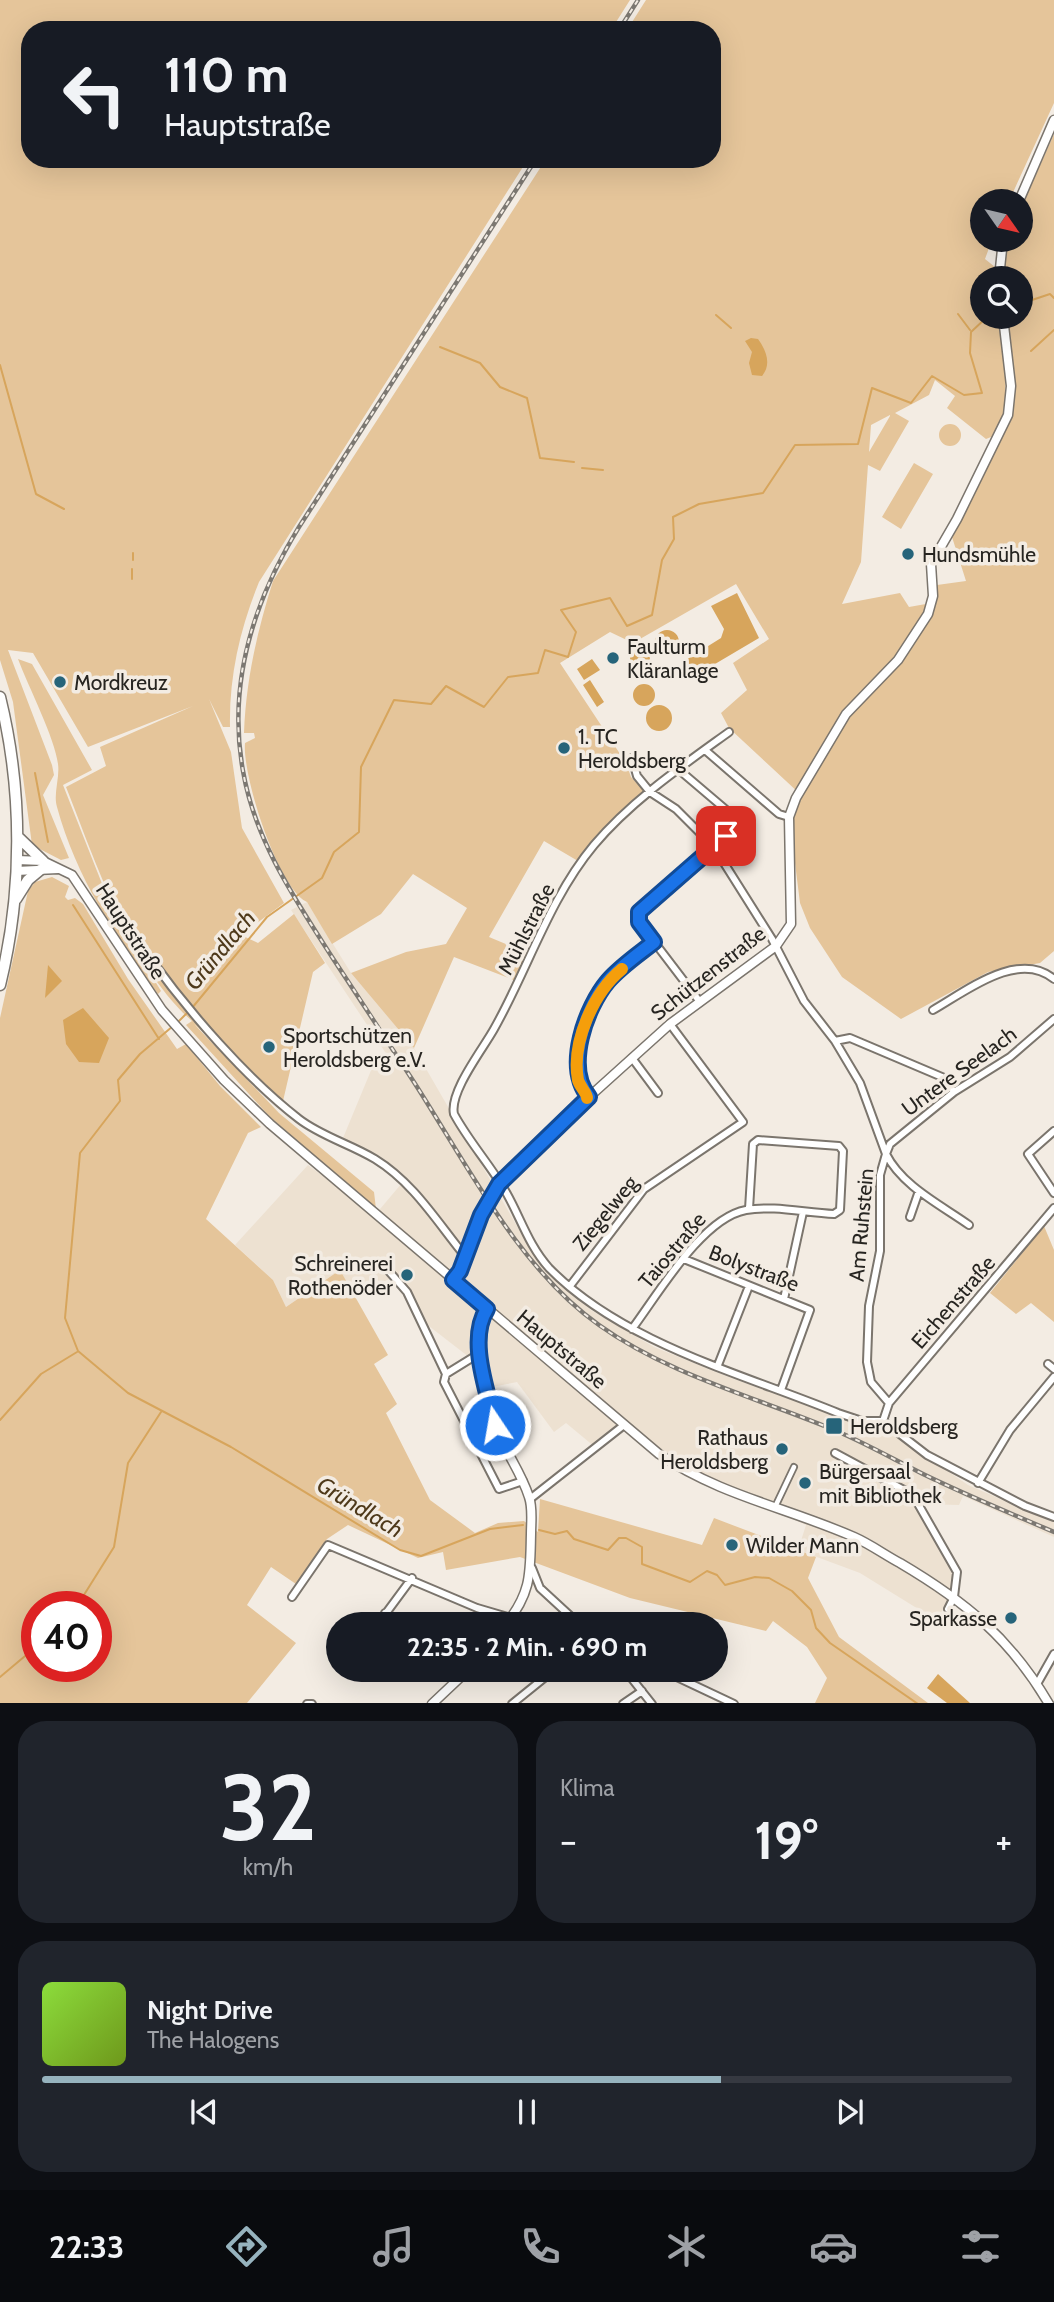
<!DOCTYPE html>
<html lang="de">
<head>
<meta charset="utf-8">
<style>
  :root { --surface:#171b24; --page:#20242c; --text:#f1f3f6; --muted:#9ea1a6; --line:#363941; --accent:#96b3be }
  body { margin:0; font-family:Cabin,sans-serif; background:var(--page); color:var(--text); height:100vh; display:flex; flex-direction:column; font-size:26px; white-space:nowrap }
  * { box-sizing:border-box; margin:0 }
  p { font-size:23px; color:var(--muted) }
  .icon { flex:none; width:38px; height:38px; fill:none; stroke:currentColor; stroke-width:2; stroke-linecap:round; stroke-linejoin:round }
  .map { position:relative; height:1703px; overflow:hidden }
  .sheet { display:flex; flex-direction:column; gap:18px; padding:18px; background:#0d0f14; flex:1 }
  .sheet>* { flex:none }
  .banner { position:absolute; left:21px; top:21px; width:700px; height:147px; border-radius:28px; box-shadow:0 7px 28px #0002; background:#171b24; color:var(--text); overflow:hidden }
  .needle { width:46px; rotate:124deg }
  .fabs { position:absolute; left:970px; top:189px; display:grid; gap:14px }
  .fabs a { display:grid; place-items:center; width:63px; height:63px; border-radius:50%; background:var(--surface); box-shadow:0 7px 28px #0002; font-size:35px }
  .speed { position:absolute; left:21px; top:1591px; display:flex; gap:14px; font-size:35px; font-weight:700; text-align:center }
  .speed>* { display:grid; place-content:center; width:91px; height:91px; border-radius:50%; background:var(--surface); box-shadow:0 7px 28px #0002; line-height:1 }
  .speed .limit { border:10px solid #d22; background:#fff; color:#111 }
  .pin { position:absolute; display:grid; place-items:center; width:60px; height:60px; color:#fff; margin:-30px; border-radius:14px; box-shadow:0 4px 10px #0006 }
  .me { position:absolute; width:77px; margin:-38px; rotate:348deg; stroke-linejoin:round; filter:drop-shadow(0 0 5px #0008) }
  .turn { display:flex; align-items:center; gap:24px; height:147px; padding:0 28px; font-size:32px }
  .turn .icon { width:91px; height:91px; stroke-width:2.5 }
  .turn b { display:block; font-size:49px; line-height:60px }
  .big { font-size:52px; font-weight:800; line-height:1.1 }
  .sheet .tile { flex:1; display:flex; flex-direction:column; justify-content:center; gap:10px; min-width:0; padding:0 24px; border-radius:28px; background:var(--page) }
  .sheet .dial { align-items:center; gap:0 }
  .dial b { font-size:91px; line-height:1 }
  .song { display:flex; align-items:center; gap:21px }
  .cover { width:84px; height:84px; border-radius:10px; background:linear-gradient(135deg,hsl(90 70% 55%),hsl(80 70% 35%)) }
  .played { height:7px; border-radius:4px; background:linear-gradient(90deg,var(--accent) 70%,var(--line) 70%) }
  .keys { display:flex; justify-content:space-around; direction:ltr }
  .heat { display:flex; justify-content:space-between; align-items:center; font-size:38px; direction:ltr }
  .sheet .tiles { flex:1; display:grid; gap:18px; grid-template-columns:1fr 1fr }
  .tile:last-child { grid-column:span 2 }
  .trip { position:absolute; left:326px; top:1612px; width:402px; height:70px; border-radius:35px; background:var(--surface); box-shadow:0 7px 28px #0002; font-weight:800; line-height:70px; text-align:center }
  .tabs { display:flex; height:112px; justify-content:space-around; align-items:center; background:#090b0e; color:var(--muted) }
  .tabs .icon { width:49px; height:49px }
  .tabs .selected { color:var(--accent) }
  .tabs b { font-size:32px; color:var(--text) }
  .map>svg:first-child { display:block }
</style>
</head>
<body>
<div class="map">
<svg width="1054" height="1704" viewBox="0 0 1054 1704">
  <rect width="100%" height="100%" fill="#f3ece3"/>
  <path fill="#ede1d1" d="M307,902l44,71 63,75 107,185 24,35 46,42 63,37 77,31 132,47 18,1 87,59 86,37v15l-91,-41 -4,9 -37,-1 38,69v11l-24,36 -76,-47 -62,-23 8,-25 -123,-56 -58,-45 -30,23 -29,-24 -12,9 -37,-50 -25,5 -14,-23 -53,-41 -30,-47 -41,21 -14,-27 -54,37 -13,-27 -38,-35 73,-80 67,50 27,-32 -59,-45 29,-70 9,-2 8,-8 -98,-148z"/>
  <path fill="#e5c59a" fill-rule="evenodd" d="M0,0h630l-19,30h-581v129h498l-269,423c-19,47 -30,94 -29,145h-7l-14,-28 22,53 11,76 42,75 -43,32 17,8 36,-29 31,49 -12,9 -30,129 -89,-77 85,89 95,79 2,17 -106,-92 -84,-92 6,-4c-62,-55 -96,-158 -126,-234l40,-21 -6,-19 93,-41 -105,41 -55,-94 -25,-3 44,115 2,10 -11,20 26,63 -8,2 -29,-15 -19,-143 -13,-42z
    M646,0h408v103l-45,98h-27v39h10l-7,19 10,8v11h-13v39h16c5,39 15,81 -2,118l-10,4 -39,-31 8,-12 -20,-16 -6,15 -34,18 14,8 -29,50 -12,-6 -7,97 -19,42 58,-11 9,14 28,-5v-17l29,-4 -14,-44 53,-105 9,-28 -7,-87h13v-39h-16v-16l5,-22h11v-30l34,-76v817l-14,12 -52,9 -87,47 -59,-42 -32,-49 -10,-25 -10,-80 10,-29 -71,-66 -8,-15 26,-23 -14,-27 36,-24 -33,-55 -103,59 -23,-11 -50,31 66,100 5,14 13,14 -66,70 -34,-20 -55,96 38,16 -13,27 -60,-23 -40,91 -63,-75 55,-21 40,-8 21,-36 -54,-34 -32,40 -49,30 -25,-42c-29,-13 -65,-127 -62,-159l10,-5 -1,-5h-10c2,-53 13,-101 29,-152l273,-422h166v-129h-85zM890,415v1l-21,36 2,-27z
    M939 435a11 11 0 1 1 22 0a11 11 0 1 1-22 0Z
    M914,463l19,11 -32,55 -19,-12z
    M18,659l14,5 60,106 -29,15 51,129 47,77 -3,3c-43,-58 -82,-117 -101,-187 -4,-13 3,-29 1,-43 -3,-26 -30,-78 -40,-105z
    M52,877l17,9 -4,11 3,3 7,-2 8,6 45,75 49,70 9,-5 34,42 41,41 -13,6 -42,86 67,61 13,27 54,-37 48,85 -14,9 23,40 -11,9 44,87 45,33 23,-10 26,-2 14,11 2,-33 162,46 12,-27 102,39 -8,21 31,59 89,66h-113l12,-25 -20,-31 -34,-26 -7,10 -136,-33 -110,-41 -74,13 -3,-18 -25,6 -70,-33 -21,14 -31,45 -25,-17 -24,38 49,38 -49,60 -247,1v-686l28,-127 7,-9zM37,1606h59v60h-59z
    M1044,1226l10,24v72l-23,-19 -15,11 -26,-21z"/>
  <path fill="#d7a55c" d="M751,338l7,1c8,11 14,25 4,37l-10,-1 -3,-12 3,-11 -7,-11z
    M737,593l22,45 -66,39 -12,-14 40,-25 3,-9 -13,-23z
    M655 642a12 12 0 1 1 24 0a12 12 0 1 1-24 0Z
    M630 658a10 10 0 1 1 20 0a10 10 0 1 1-20 0Z
    M592,659l8,11 -16,10 -7,-11z
    M590,680l14,22 -7,5 -14,-22z
    M633 695a11 11 0 1 1 22 0a11 11 0 1 1-22 0Z
    M646 718a13 13 0 1 1 26 0a13 13 0 1 1-26 0Z
    M48,965l14,16 -17,17z
    M83,1008l26,30 -10,25 -20,-1 -13,-18 -3,-24z
    M938,1674l32,29h-23l-20,-15z"/>
  <g fill="none" stroke-linecap="round" stroke-linejoin="round">
    <path stroke="#d7a55c" stroke-width="2" d="M1020,304l30,-10 4,4
      M958,314l12,16
      M716,315l15,13
      M440,347l40,16 20,24 27,11 13,60 34,4
      M1031,351l23,-21
      M0,365l36,129 28,15
      M582,468l21,2
      M133,560v-7
      M132,569v10
      M35,773l13,69
      M73,905l86,134
      M192,1008l75,-91 55,-39 12,-26 25,-20 2,-65 33,-67 37,4 15,-18 38,21 24,-30 30,-4 7,-23 23,7 8,-25 -15,-22 49,-12 17,28 25,-11 10,-55 12,-21 -1,-22 26,-13 64,-11 32,-48 63,-1 14,-56 39,15 21,-27 32,19 18,-2 -12,-40 1,-21 16,-15
      M177,1023l11,-11
      M173,1026l-33,28 -22,26 2,21 -40,52 -15,165 13,33 50,42 103,54 169,103 21,6 69,-27 33,-4
      M0,1420l41,-46 36,-22
      M539,1530l16,4 12,-3 7,8 34,11 11,-12h7l16,9v17l48,18 17,-11 10,4 8,10 30,-8 14,1 23,13 19,19 5,18 14,15 88,61
      M77,1606l37,-59 14,-84 33,-51
      M0,1677l37,-31"/>
    <g stroke="#7b756d" stroke-width="8">
      <path id="pedestrian" d="M775,1507l19,-40"/>
    </g>
    <g stroke="#7b756d" stroke-width="10">
      <path id="minor" d="M729,732c-47,34 -98,69 -135,113 -45,54 -66,124 -100,184 -11,20 -45,63 -40,85 15,28 38,53 53,80 14,25 22,52 42,74 73,75 194,106 289,145l24,8h21
        M705,750l74,64 10,3
        M632,758l5,18 13,16 26,17 38,38 58,92 32,62 31,40 25,42 26,71 -6,21v76l-11,55 -2,56 4,20 18,21
        M678,769l60,51v6l-99,86v10l61,80
        M150,958c39,54 96,120 149,161 22,17 51,25 76,40 39,24 62,63 90,97
        M933,1010c32,-18 85,-61 121,-31
        M835,1041l15,-3 92,39 12,15
        M632,1058l26,35
        M589,1097c-25,-30 -3,-90 19,-116 13,-15 31,-27 46,-39
        M1054,1131l-26,23 26,39
        M910,1217l9,-26
        M969,1225c-28,-20 -67,-39 -83,-71l4,-10 64,-52 56,-35 44,-38
        M684,1259l126,51 -29,80
        M387,1269l20,23 39,82 -2,8 55,107 24,-8
        M570,1286l74,-97 99,-67 -73,-98
        M784,1299l19,-87
        M632,1329c27,-36 70,-111 114,-119 27,-5 60,3 88,4l6,-4 3,-59 -4,-5 -81,-6 -5,4 -4,65
        M1048,1364l6,5
        M718,1365l31,-79
        M446,1374l34,-21
        M883,1421l6,-18 165,-195
        M883,1421l44,34 98,51 29,11
        M835,1453l78,42 44,77 -3,25 -6,12
        M978,1483l32,-53 44,-53
        M530,1499l94,-74
        M532,1568l8,20 39,36
        M292,1597l36,-52 149,63 34,10
        M385,1613l21,11
        M378,1624l34,-46
        M625,1670l27,34
        M662,1670l72,34
        M1037,1684l17,-30
        M307,1704h5
        M512,1704l42,-34
        M623,1704l19,-13"/>
    </g>
    <g stroke="#7b756d" stroke-width="11">
      <path id="tertiary" d="M1019,201l35,-81
        M999,278l4,-38
        M17,860l26,1 29,14 90,135 62,70 46,44 389,330c60,41 129,54 195,83 16,7 31,18 46,26 66,39 110,75 149,141
        M16,871l42,-2
        M453,1281l7,-10 21,-56 18,-31 90,-87 81,-73 106,-78 15,-22 -2,-107 7,-19 50,-84 52,-54 30,-46 5,-18 -2,-32 26,-45 51,-104 3,-29 -8,-69
        M487,1309c-16,26 -1,87 8,115 8,25 26,47 34,73 4,11 2,25 2,37 -1,38 1,58 -25,90
        M432,1704l36,-34"/>
    </g>
    <g stroke="#7b756d" stroke-width="13">
      <path id="primary" d="M0,697c23,94 23,194 0,288
        M18,837l25,24
        M16,899l12,-19 12,-10"/>
    </g>
    <use href="#pedestrian" stroke="#fff" stroke-width="4.5"/>
    <use href="#minor" stroke="#fff" stroke-width="6"/>
    <use href="#tertiary" stroke="#fff" stroke-width="8"/>
    <use href="#primary" stroke="#fff" stroke-width="10"/>
    <g stroke="#7c7872" stroke-width="4.5">
      <path id="rail" d="M619,30l19,-30
        M536,159l-237,368c-46,75 -72,156 -56,244 12,70 52,128 89,186 26,39 52,79 78,119 55,84 107,191 189,249 67,48 152,71 228,102 33,13 64,31 96,47 43,21 87,39 131,58"/>
    </g>
    <use href="#rail" stroke="#f3ece3" stroke-width="2" stroke-dasharray="5" stroke-linecap="butt"/>
  </g>
  <g fill="none" stroke-linecap="round" stroke-linejoin="round">
    <g stroke="#114b97" stroke-width="18">
      <path id="route" d="M495,1425c-7,-33 -28,-85 -8,-116l-34,-29 7,-9 21,-56 18,-31 90,-87c-25,-30 -3,-90 19,-116 13,-15 31,-27 46,-39l-15,-20v-10l87,-76"/>
    </g>
    <use href="#route" stroke="#1a73e8" stroke-width="12"/>
    <path stroke="#f59e0b" stroke-width="12" d="M587,1098c0,-5 -7,-11 -9,-18 -7,-38 16,-88 44,-111"/>
  </g>
  <g fill="#26647a" stroke="#f3ece3" stroke-width="2.5">
    <circle cx="908" cy="554" r="7"/>
    <circle cx="613" cy="658" r="7"/>
    <circle cx="60" cy="682" r="7"/>
    <circle cx="564" cy="748" r="7"/>
    <circle cx="269" cy="1047" r="7"/>
    <circle cx="407" cy="1275" r="7"/>
    <rect x="825" y="1417" width="18" height="18" rx="3.5"/>
    <circle cx="782" cy="1449" r="7"/>
    <circle cx="805" cy="1483" r="7"/>
    <circle cx="732" cy="1545" r="7"/>
    <circle cx="1011" cy="1618" r="7"/>
  </g>
  <g text-anchor="middle" dominant-baseline="central" stroke-width="7" stroke-linejoin="round" paint-order="stroke">
    <g font-size="21" fill="#272521" stroke="#f3ece3" text-anchor="start">
      <text x="922" y="554">Hundsmühle</text>
      <text x="627" y="646">Faulturm<tspan x="627" dy="24">Kläranlage</tspan></text>
      <text x="74" y="682">Mordkreuz</text>
      <text x="578" y="736">1. TC<tspan x="578" dy="24">Heroldsberg</tspan></text>
      <text x="283" y="1035">Sportschützen<tspan x="283" dy="24">Heroldsberg e.V.</tspan></text>
      <text x="393" y="1263" text-anchor="end">Schreinerei<tspan x="393" dy="24">Rothenöder</tspan></text>
      <text x="850" y="1426">Heroldsberg</text>
      <text x="768" y="1437" text-anchor="end">Rathaus<tspan x="768" dy="24">Heroldsberg</tspan></text>
      <text x="819" y="1471">Bürgersaal<tspan x="819" dy="24">mit Bibliothek</tspan></text>
      <text x="746" y="1545">Wilder Mann</text>
      <text x="997" y="1618" text-anchor="end">Sparkasse</text>
    </g>
    <g font-size="21" fill="#272521" stroke="#f3ece3">
      <text transform="translate(526 929) rotate(-63)">Mühlstraße</text>
      <text transform="translate(131 931) rotate(57)">Hauptstraße</text>
      <text transform="translate(708 973) rotate(-38)">Schützenstraße</text>
      <text transform="translate(959 1071) rotate(-36)">Untere Seelach</text>
      <text transform="translate(605 1213) rotate(-51)">Ziegelweg</text>
      <text transform="translate(861 1225) rotate(-85)">Am Ruhstein</text>
      <text transform="translate(672 1250) rotate(-50)">Taiostraße</text>
      <text transform="translate(754 1268) rotate(21)">Bolystraße</text>
      <text transform="translate(953 1302) rotate(-49)">Eichenstraße</text>
      <text transform="translate(562 1349) rotate(40)">Hauptstraße</text>
    </g>
    <g font-size="23" font-style="italic" fill="#4e391a" stroke="#f3ece3">
      <text transform="translate(220 950) rotate(-50)">Gründlach</text>
      <text transform="translate(360 1507) rotate(31)">Gründlach</text>
    </g>
  </g>
</svg>
<div class="fabs">
<a><svg class="needle" viewBox="-14 -14 28 28"><path d="M0-13l5 13h-10z" fill="#e53935"/><path d="M0 13l5-13h-10z" fill="#9ea1a6"/></svg></a>
<a><svg class="icon" aria-label="search" viewBox="0 0 24 24"><circle cx="10" cy="10" r="6"/><path d="M15 15l6 6"/></svg></a>
</div>
<div class="speed"><div class="limit">40</div></div>
<div class="pin" style="left:726px;top:836px;background:#d93025"><svg class="icon" aria-label="arrive" viewBox="0 0 24 24"><path d="M6 21V4h12l-3 4 3 4H6"/></svg></div>
<svg class="me" style="left:495px;top:1425px" viewBox="-20 -20 40 40"><circle r="17" fill="#1a73e8" stroke="#fff" stroke-width="3"/><path d="M0-11L8 9 0 5-8 9z" fill="#fff"/></svg>
<div class="trip">22:35 · 2 Min. · 690 m</div>
<div class="banner">
<div class="turn"><svg class="icon" aria-label="left" viewBox="0 0 24 24"><path d="M17 20v-9H6M10 6l-5 5 5 5"/></svg><div><b>110 m</b>Hauptstraße</div></div>
</div>
</div>
<section class="sheet">
<div class="tiles">
<div class="tile dial"><b>32</b><p>km/h</p></div>
<div class="tile"><p>Klima</p>
<div class="heat"><a>−</a><b class="big">19°</b><a>+</a></div>
</div>
<div class="tile">
<div class="song"><i class="cover"></i><div><b>Night Drive</b><p>The Halogens</p></div></div>
<div class="played"></div>
<div class="keys"><svg class="icon" aria-label="previous" viewBox="0 0 24 24"><path d="M18 5L8 12l10 7zM5 5v14"/></svg><svg class="icon" aria-label="pause" viewBox="0 0 24 24"><path d="M8 5v14M16 5v14"/></svg><svg class="icon" aria-label="next" viewBox="0 0 24 24"><path d="M6 5l10 7-10 7zM19 5v14"/></svg></div>
</div>
</div>
</section>
<nav class="tabs">
<b>22:33</b>
<svg class="icon selected" aria-label="directions" viewBox="0 0 24 24"><path d="M12 3l9 9-9 9-9-9zM9 14v-3h6M13 9l2 2-2 2"/></svg>
<svg class="icon" aria-label="music" viewBox="0 0 24 24"><path d="M9 18V5l10-2v13"/><circle cx="6" cy="18" r="3"/><circle cx="16" cy="16" r="3"/></svg>
<svg class="icon" aria-label="phone" viewBox="0 0 24 24"><path d="M5 4h4l2 5-3 2q2 4 5 5l2-3 5 2v4C11 20 4 13 5 4z"/></svg>
<svg class="icon" aria-label="climate" viewBox="0 0 24 24"><path d="M12 3v18M4 7l16 10M4 17L20 7"/></svg>
<svg class="icon" aria-label="car" viewBox="0 0 24 24"><path d="M5 17H2v-5l4-1 3-4h7l3 4 3 1v5h-3M9 17h6M6 11h13"/><circle cx="7" cy="17" r="2"/><circle cx="17" cy="17" r="2"/></svg>
<svg class="icon" aria-label="filters" viewBox="0 0 24 24"><path d="M4 7h16M4 17h16"/><circle cx="9" cy="7" r="2"/><circle cx="15" cy="17" r="2"/></svg>
</nav>
</body>
</html>
